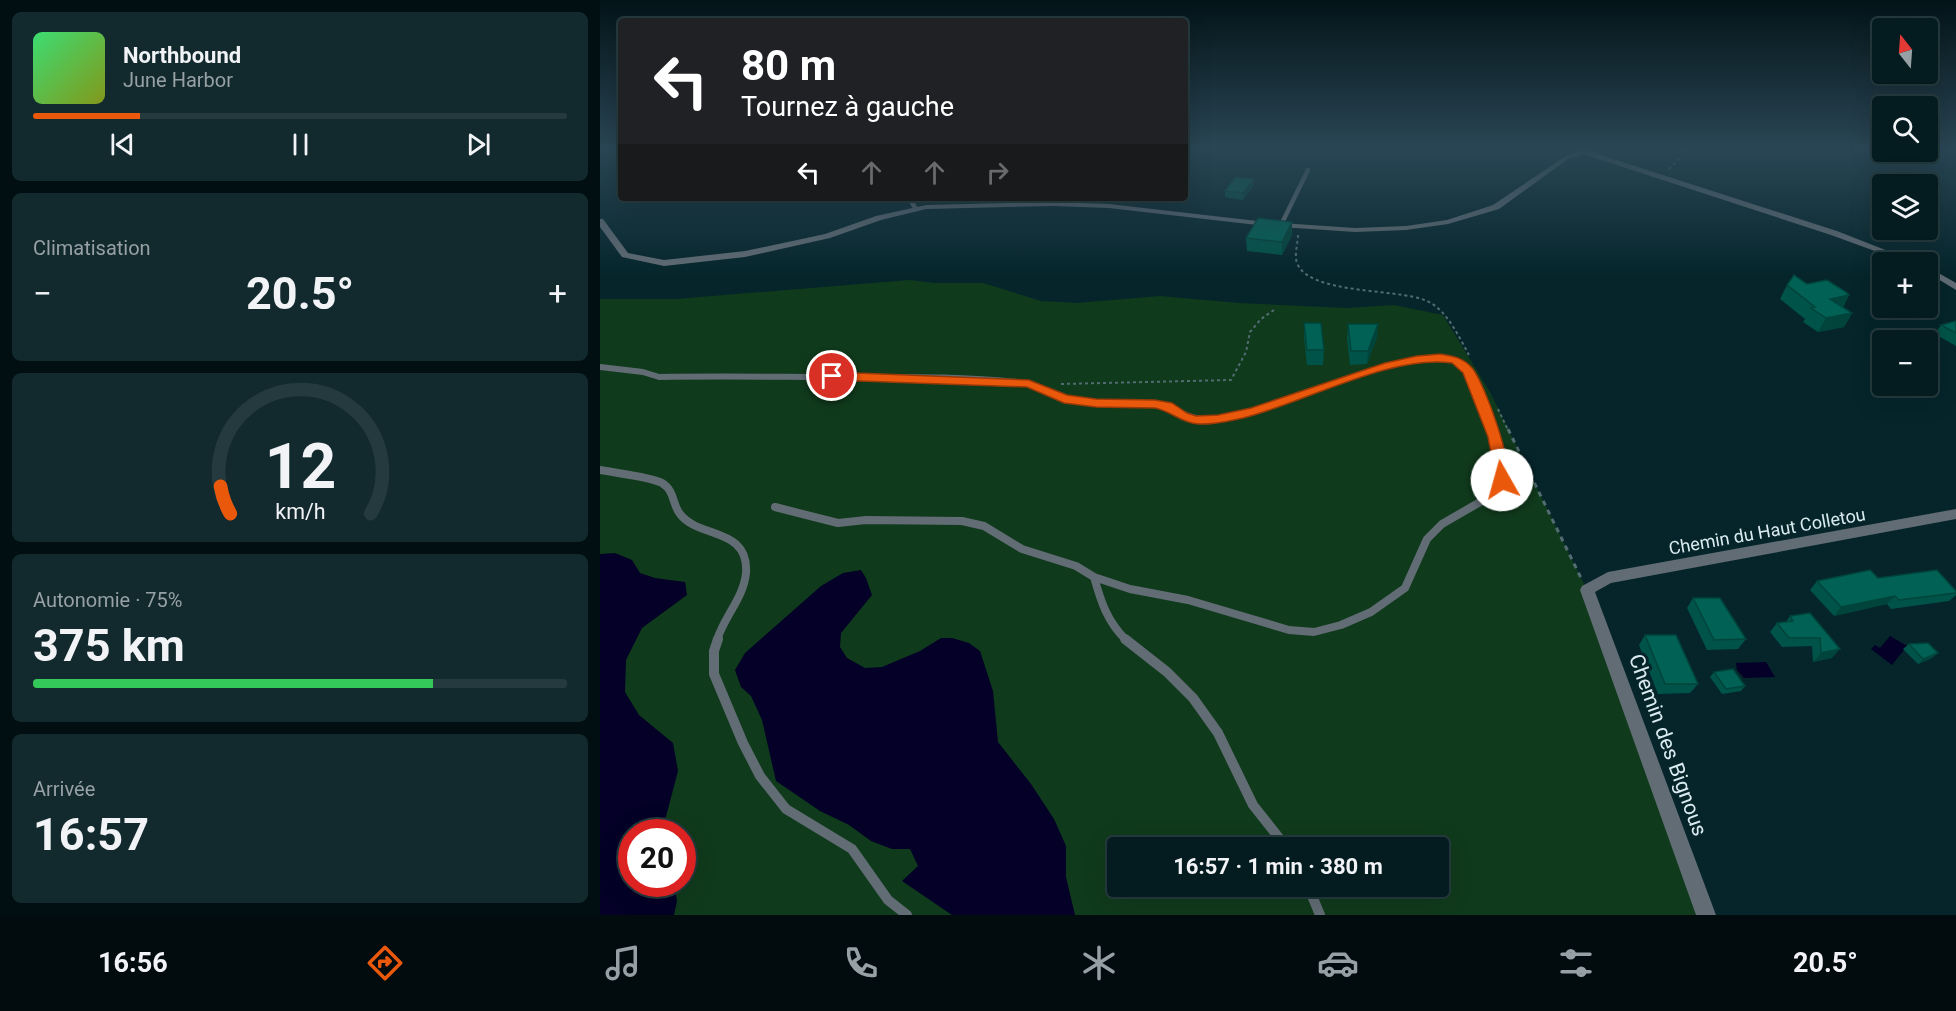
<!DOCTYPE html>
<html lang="fr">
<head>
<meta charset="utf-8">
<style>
  :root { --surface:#041c20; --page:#12292d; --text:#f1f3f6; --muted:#97a1a5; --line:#253a3e; --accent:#ea580c }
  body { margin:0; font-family:Roboto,sans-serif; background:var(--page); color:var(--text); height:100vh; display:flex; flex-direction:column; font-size:22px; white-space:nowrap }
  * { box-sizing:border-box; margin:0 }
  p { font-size:20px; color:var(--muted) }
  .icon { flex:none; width:33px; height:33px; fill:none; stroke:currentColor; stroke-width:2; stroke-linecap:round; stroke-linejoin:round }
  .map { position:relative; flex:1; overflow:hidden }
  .sheet { display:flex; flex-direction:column; gap:12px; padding:12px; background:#020f12; width:600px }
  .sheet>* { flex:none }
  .banner { position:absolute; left:18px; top:18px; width:570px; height:183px; border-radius:6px; box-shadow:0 6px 24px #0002,0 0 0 2px var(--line); background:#202124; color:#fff; overflow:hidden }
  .needle { width:39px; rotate:343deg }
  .tools { position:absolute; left:1272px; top:18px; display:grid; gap:12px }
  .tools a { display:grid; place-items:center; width:66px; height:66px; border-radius:6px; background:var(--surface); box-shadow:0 6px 24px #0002,0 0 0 2px var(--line); font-size:30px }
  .speed { position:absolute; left:18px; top:819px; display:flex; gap:12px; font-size:30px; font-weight:700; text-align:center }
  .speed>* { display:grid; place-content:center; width:78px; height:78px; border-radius:50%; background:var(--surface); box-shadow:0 6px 24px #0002,0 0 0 2px var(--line); line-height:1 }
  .speed .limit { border:9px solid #d22; background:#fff; color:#111 }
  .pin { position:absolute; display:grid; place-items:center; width:51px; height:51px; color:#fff; margin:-26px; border:3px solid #fff; border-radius:50%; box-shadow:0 2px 6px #0007 }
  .me { position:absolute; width:66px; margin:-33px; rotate:353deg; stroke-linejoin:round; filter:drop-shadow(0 0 4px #0008) }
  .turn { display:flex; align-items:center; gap:21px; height:126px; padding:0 24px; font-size:27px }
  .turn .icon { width:78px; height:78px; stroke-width:2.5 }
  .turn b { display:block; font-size:42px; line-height:51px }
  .lanes { display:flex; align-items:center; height:57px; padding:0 24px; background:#0003; justify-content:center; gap:30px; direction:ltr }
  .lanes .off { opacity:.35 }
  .big { font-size:45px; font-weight:700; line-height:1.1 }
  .sheet .tile { flex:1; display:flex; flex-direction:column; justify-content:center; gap:9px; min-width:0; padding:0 21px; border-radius:9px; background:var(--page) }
  .sheet .dial { align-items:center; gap:0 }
  .dial svg { height:156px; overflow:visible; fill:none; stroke:var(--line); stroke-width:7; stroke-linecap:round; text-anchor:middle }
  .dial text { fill:var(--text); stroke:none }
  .song { display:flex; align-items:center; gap:18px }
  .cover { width:72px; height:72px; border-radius:9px; background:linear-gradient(135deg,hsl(140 70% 55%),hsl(70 70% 35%)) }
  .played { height:6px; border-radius:3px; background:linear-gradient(90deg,var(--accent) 20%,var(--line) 20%) }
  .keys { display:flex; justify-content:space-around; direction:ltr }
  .heat { display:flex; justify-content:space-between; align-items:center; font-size:33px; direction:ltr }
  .charge { height:9px; border-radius:4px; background:linear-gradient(90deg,#34c759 75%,var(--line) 0) }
  .trip { position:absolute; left:507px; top:837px; width:342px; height:60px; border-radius:6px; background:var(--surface); box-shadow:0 6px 24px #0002,0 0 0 2px var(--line); font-weight:700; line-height:60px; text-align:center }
  .menu { display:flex; height:96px; justify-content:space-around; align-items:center; background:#020b0d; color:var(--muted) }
  .menu .icon { width:42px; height:42px }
  .menu .selected { color:var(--accent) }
  .menu b { font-size:27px; color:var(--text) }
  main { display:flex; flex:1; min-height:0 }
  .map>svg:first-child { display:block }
</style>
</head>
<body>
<main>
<section class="sheet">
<div class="tile">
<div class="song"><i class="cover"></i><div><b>Northbound</b><p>June Harbor</p></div></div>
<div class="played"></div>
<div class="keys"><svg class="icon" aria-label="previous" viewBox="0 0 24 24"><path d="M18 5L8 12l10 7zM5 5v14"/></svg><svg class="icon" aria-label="pause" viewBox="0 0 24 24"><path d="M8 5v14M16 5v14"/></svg><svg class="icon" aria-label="next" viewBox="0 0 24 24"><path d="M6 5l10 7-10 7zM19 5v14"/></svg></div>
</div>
<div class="tile"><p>Climatisation</p>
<div class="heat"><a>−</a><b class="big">20.5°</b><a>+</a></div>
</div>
<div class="tile dial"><svg viewBox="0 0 100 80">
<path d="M14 69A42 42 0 1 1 86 69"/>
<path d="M14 69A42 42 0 0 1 9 55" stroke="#ea580c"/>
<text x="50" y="56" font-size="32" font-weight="700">12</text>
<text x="50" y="72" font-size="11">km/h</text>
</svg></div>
<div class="tile"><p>Autonomie · 75%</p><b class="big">375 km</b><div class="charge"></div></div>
<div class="tile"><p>Arrivée</p><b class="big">16:57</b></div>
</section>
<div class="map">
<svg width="1356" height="915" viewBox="0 0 1356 915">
  <rect width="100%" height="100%" fill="#05252b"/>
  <path fill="#103a1c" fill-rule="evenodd" d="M310,280l24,3h49l58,18 36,2 83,-7 79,7 108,5 47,-3 49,10 47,77 97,198 119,325h-1106v-616h76zM32,832h50v52h-50zM518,848h320v38h-320z"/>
  <path fill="#040027" d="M15,553l17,7 8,13 15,5 30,4 2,13 -45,33 -16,32 -1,32 14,23 34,28 5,28 -15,57 1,4h-32v52h42l3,17 -3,14h-74v-361z
    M261,570l5,8 6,17 -31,38 -1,14 7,11 18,10 17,-1 38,-16 21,-13h11l17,5 11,8 13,40 5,51 33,42 23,35 12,27v31l9,38h-123l-50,-34 16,-15 -8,-17h-18l-21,-8 -22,-16 -29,-14 -44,-30 -14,-61 -11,-24 -10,-9 -6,-17 10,-17 76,-67 22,-13z
    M1290,636l17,10 -15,19 -21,-16 4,-4 5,3z
    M1166,662l9,15 -31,1 -7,-8 -1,-7z"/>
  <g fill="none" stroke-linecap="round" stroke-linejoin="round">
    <path stroke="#526c72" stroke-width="2" stroke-dasharray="3 3" stroke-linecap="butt" d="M1069,169l21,-21
      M698,235c0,8 -4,20 -1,28 12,32 101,25 130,38 20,9 32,36 42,54
      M461,384l170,-4 15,-28 4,-20 11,-13 13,-9
      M898,409l10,21"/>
    <path stroke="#526c72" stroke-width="3" stroke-dasharray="5 5" stroke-linecap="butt" d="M908,429l73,149"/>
    <path stroke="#626c74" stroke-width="4.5" d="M314,198l-3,3 5,8
      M681,225l27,-55"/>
    <path stroke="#626c74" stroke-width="6" d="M0,367l43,5 16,5c62,-1 124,0 186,0 55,0 117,-1 172,5 21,2 38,16 60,19 28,4 58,-2 86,5 20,5 26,15 51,13 59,-5 193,-76 240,-59 19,7 32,52 38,70"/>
    <path stroke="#626c74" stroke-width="8" d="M0,470c15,3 51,7 62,13 13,8 10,21 18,31 19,25 69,13 66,59 -2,24 -22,44 -29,67
      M175,507l63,16 28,-3 96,1 22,5 38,23 54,17 18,11 36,12 58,11 101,30 25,2 27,-7 30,-13 34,-24 22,-49 15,-15 45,-26 15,-18 -11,-51
      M494,577c7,25 13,44 32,63"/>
    <path stroke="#626c74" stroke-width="10" d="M118,639l-4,12v23l29,69 17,33 26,33 66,40 36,51 19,15
      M525,639l42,33 26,26 25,35 35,72 34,43
      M708,886l12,29"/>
    <path fill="#626c74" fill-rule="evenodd" d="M979,148l258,83 79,31h-11l-74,-27 -248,-81 -15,5 -69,50 -51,15 -42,6 -51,2 -89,-6 -157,-18 -56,-2 -127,3 -45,11 -51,18 -85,19 -81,9 -42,-9 -22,-30v-8h3l25,34 36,7 81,-9 80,-17 51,-18 50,-11 127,-3 56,2 157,18 89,6 51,-2 41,-6 46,-15 71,-48 13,-5 -5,-4z
      M1328,267l28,16v7l-28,-17z
      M1356,509v10l-345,64 -16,9 121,323h-20l-116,-325 2,-4 26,-14z"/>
  </g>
  <path fill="#005348" d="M654,185l-11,15 -18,-3v-6z
    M692,222v13l-10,20 -35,-4 -1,-13z
    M1207,284l42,11 -6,12 9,6 -8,14 -26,5 -15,-10 2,-3 -25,-20 7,-14z
    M1356,321v25l-21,-12 6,-9z
    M704,323l20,27 -1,15h-16l-3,-27z
    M748,324h30l-1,13 -10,27 -17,1 -3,-27z
    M1278,578l78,13v4l-7,6 -58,8 -4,-5 -53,12 -24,-26 7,-9z
    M1093,598l53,41 -8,10 -31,1 -20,-42z
    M1210,613l22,45 -19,4 -1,-16 -30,1 -12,-15 7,-9 9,-1 4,-6z
    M1045,635l53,49 -8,9 -32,1 -19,-49z
    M1309,644l23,14 -14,6 -15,-15z
    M1114,672l31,14 -4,5 -19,3 -12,-17z"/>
  <path fill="#00443b" d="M654,179v6l-11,15v-7z
    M692,222v13l-10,20v-13z
    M1249,295l-8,14 -11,-10z
    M1252,313l-8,14 -26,5 8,-14z
    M778,324l-1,13 -10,27 1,-13z
    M1295,596l-8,8 -53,12 7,-9z
    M1240,649l-8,9 -19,4 8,-9z
    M1338,653l-6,5 -14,6 5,-5z"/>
  <path fill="#006154" stroke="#00443b" stroke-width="1.5" d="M635,177l19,2 -11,14 -18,-2z
    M658,218l34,4 -10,20 -36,-4z
    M1194,275l13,9 20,-4 19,12 3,3 -19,4 22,14 -26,5 -15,-10 4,-1 -28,-22z
    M1356,321v12l-15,-8z
    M704,323h17l3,27h-17z
    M748,324h30l-10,27h-17z
    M1270,570l8,8 59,-8 19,21v2l-57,7 -4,-4 -54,11 -24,-26z
    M1093,598h27l26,41 -32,1z
    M1210,613l30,36 -19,4 -1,-15h-31l-12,-15 16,-2 -3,-5z
    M1045,635h31l22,49h-33z
    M1328,643l10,10 -15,6 -14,-15z
    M1133,669l12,17 -19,3 -12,-17z"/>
  <linearGradient id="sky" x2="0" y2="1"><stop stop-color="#031418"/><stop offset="0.54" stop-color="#2a4655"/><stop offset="1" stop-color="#2a4655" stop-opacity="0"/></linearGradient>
  <rect width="1356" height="276" fill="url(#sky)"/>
  <path fill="#ea580c" stroke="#983908" stroke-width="1.5" d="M840,354c14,2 24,4 33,15 12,16 42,98 34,115h-10l-9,-47 -25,-64 -11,-10c-61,-9 -148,40 -209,55 -15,3 -29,7 -45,6 -17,-1 -27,-13 -43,-16l-59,-1 -32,-4 -37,-16 -195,-7 -6,-4 6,-4 197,8 38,15 29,4 59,1 17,3 15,10 9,3 22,-1 33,-7 134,-45 32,-7z"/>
  <g text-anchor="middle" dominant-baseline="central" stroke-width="6" stroke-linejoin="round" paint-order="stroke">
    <g font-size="18" fill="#dbecf0" stroke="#05252b">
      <text transform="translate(1167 531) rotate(-10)">Chemin du Haut Colletou</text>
    </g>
    <g font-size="21" fill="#dbecf0" stroke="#05252b">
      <text transform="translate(1068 745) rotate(70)">Chemin des Bignous</text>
    </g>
  </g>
</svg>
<div class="tools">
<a><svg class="needle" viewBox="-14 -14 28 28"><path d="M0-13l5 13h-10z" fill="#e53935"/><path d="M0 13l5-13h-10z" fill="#97a1a5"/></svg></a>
<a><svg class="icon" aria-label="search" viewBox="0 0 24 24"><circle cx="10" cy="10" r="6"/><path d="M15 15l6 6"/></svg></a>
<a><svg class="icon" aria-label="layers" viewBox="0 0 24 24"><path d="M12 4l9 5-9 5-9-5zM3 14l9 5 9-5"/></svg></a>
<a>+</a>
<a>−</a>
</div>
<div class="speed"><div class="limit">20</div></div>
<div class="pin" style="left:232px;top:376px;background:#d93025"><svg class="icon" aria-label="arrive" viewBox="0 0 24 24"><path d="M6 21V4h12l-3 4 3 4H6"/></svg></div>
<svg class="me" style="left:902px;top:480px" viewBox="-20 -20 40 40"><circle r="19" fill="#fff"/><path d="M0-13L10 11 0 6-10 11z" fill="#ea580c"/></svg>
<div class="trip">16:57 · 1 min · 380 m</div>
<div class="banner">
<div class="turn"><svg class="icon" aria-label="left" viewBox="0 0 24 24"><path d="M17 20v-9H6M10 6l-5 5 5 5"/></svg><div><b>80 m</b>Tournez à gauche</div></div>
<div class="lanes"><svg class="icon" aria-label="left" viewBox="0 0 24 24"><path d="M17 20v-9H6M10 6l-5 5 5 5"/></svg><svg class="icon off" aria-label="ahead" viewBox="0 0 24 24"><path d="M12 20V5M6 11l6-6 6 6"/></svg><svg class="icon off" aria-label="ahead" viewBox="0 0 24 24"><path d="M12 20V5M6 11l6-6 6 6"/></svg><svg class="icon off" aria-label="right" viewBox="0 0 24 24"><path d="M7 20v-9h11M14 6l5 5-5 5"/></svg></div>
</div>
</div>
</main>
<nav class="menu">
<b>16:56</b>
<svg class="icon selected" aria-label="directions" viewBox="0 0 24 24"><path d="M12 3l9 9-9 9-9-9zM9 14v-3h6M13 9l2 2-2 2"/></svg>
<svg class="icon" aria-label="music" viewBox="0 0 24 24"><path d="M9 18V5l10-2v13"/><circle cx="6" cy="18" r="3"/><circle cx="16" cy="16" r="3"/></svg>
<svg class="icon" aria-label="phone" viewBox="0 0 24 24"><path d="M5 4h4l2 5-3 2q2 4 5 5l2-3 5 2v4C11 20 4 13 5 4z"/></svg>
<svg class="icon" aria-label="climate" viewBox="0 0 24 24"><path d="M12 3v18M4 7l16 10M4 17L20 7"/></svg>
<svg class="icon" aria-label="car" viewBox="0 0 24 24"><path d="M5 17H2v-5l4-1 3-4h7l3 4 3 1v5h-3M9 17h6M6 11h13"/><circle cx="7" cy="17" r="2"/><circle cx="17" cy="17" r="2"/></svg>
<svg class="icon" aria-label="filters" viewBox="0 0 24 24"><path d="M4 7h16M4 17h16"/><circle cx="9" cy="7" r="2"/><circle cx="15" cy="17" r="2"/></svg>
<b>20.5°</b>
</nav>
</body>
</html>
